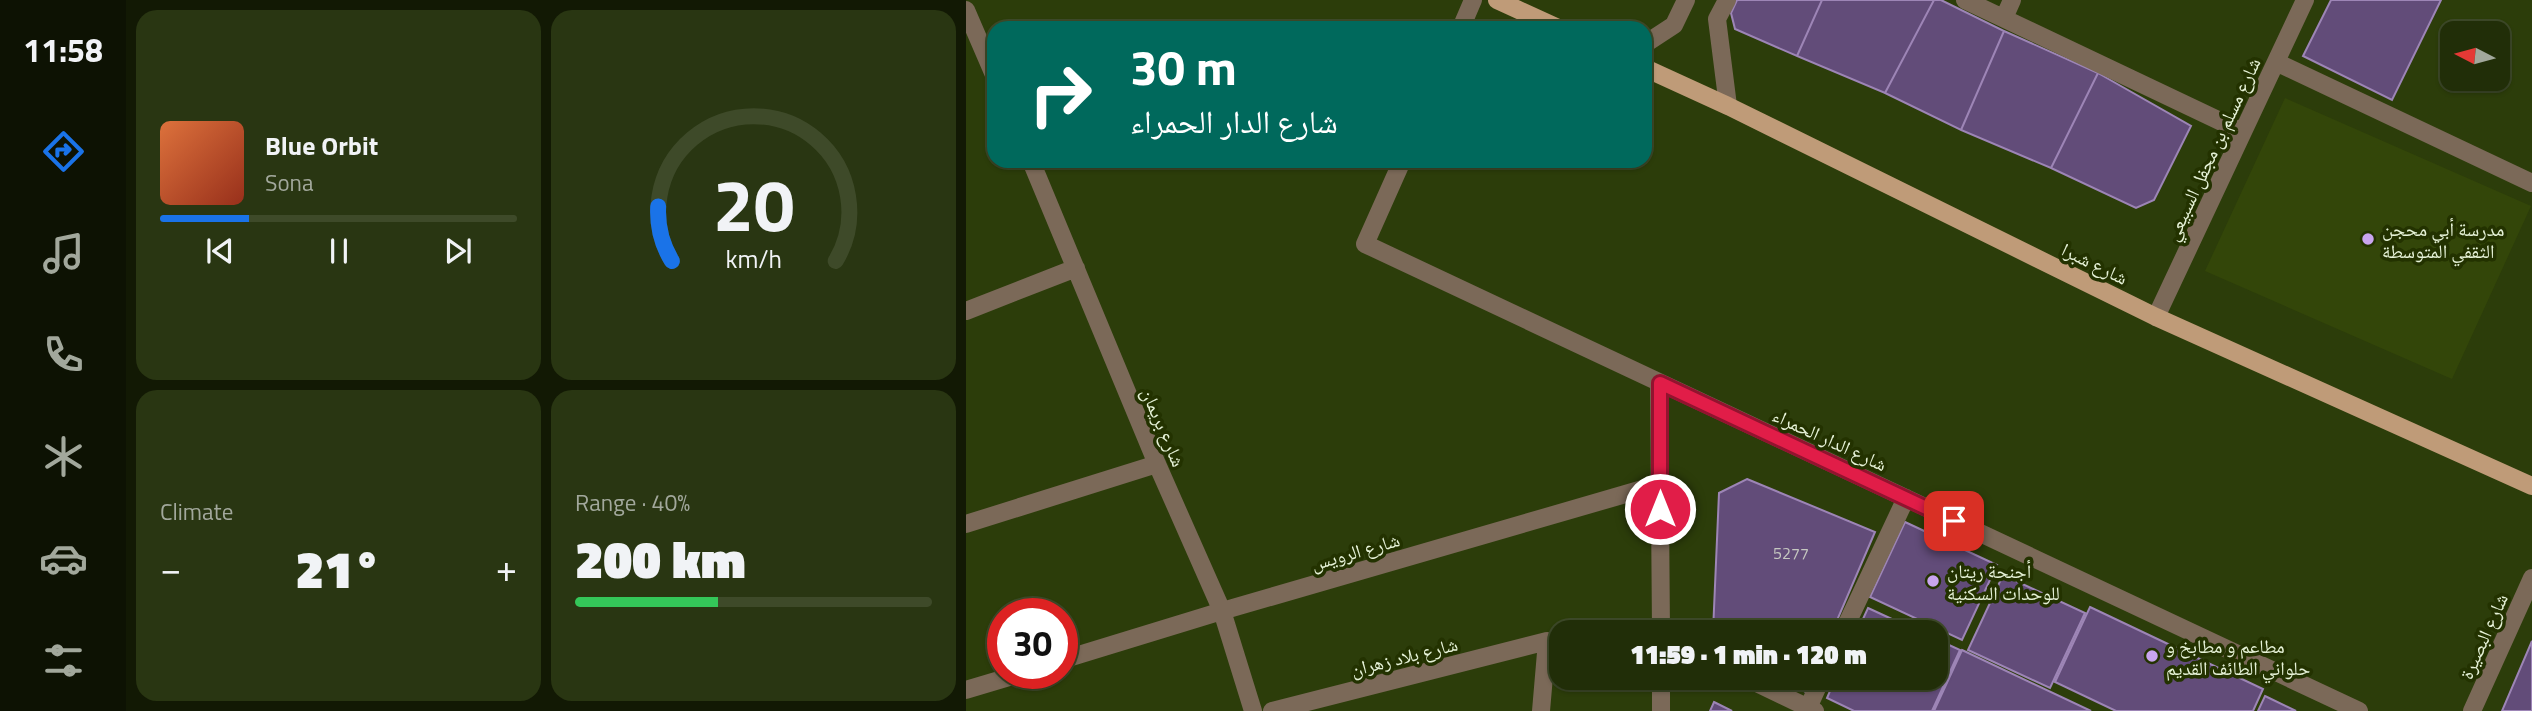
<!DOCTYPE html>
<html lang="en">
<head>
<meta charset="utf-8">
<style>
  :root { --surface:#212e08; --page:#293612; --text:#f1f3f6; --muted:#a2a89c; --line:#3e4a29; --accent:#1a73e8 }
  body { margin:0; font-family:"Titillium Web","Noto Naskh Arabic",sans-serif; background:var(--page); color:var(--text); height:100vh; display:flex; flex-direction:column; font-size:26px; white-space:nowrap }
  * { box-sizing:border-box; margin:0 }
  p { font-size:23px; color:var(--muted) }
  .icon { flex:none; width:38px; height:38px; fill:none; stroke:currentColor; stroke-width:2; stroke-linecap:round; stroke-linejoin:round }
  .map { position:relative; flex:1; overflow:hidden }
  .panel { display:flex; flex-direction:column; gap:10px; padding:10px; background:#121904; width:840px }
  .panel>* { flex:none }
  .guide { position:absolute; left:21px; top:21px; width:665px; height:147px; border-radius:21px; box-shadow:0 2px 5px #0004,0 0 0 2px var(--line); background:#00695c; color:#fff; overflow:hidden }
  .needle { width:46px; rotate:276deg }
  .tools { position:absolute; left:1474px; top:21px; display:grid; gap:14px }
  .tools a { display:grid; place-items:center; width:70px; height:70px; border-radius:14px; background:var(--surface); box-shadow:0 2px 5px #0004,0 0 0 2px var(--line); font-size:35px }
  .speed { position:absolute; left:21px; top:598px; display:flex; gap:14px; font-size:35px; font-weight:700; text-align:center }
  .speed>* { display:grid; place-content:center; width:91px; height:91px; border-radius:50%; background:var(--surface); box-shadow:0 2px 5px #0004,0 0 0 2px var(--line); line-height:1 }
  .speed .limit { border:10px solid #d22; background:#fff; color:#111 }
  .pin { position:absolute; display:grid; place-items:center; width:60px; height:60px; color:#fff; margin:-30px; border-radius:14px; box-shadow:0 4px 10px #0006 }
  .me { position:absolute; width:77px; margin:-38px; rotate:0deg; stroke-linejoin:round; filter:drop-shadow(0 0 5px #0008) }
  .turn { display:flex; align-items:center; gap:24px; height:147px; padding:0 28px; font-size:32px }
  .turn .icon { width:91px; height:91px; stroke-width:2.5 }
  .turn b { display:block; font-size:49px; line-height:60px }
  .big { font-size:52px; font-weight:800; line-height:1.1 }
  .panel .widget { flex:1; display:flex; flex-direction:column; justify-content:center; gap:10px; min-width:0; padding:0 24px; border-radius:21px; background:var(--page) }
  .panel .dial { align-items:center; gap:0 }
  .dial svg { height:182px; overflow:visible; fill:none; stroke:var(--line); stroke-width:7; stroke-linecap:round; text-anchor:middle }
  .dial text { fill:var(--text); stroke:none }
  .song { display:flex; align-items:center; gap:21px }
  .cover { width:84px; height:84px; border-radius:10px; background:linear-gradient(135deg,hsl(20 70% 55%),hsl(10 70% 35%)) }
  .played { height:7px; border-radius:4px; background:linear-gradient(90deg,var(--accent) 25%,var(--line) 25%) }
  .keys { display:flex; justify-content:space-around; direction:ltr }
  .heat { display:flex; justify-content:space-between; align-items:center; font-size:38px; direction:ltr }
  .charge { height:10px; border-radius:5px; background:linear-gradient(90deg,#34c759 40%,var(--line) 0) }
  .panel .tiles { flex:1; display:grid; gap:10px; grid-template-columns:repeat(2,1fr) }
  .trip { position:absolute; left:583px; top:620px; width:399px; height:70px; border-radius:21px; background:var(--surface); box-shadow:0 2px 5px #0004,0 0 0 2px var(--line); font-weight:800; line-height:70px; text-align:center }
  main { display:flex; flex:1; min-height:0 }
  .tab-bar { display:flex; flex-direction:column; width:126px; justify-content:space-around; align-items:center; background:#0d1203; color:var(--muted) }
  .tab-bar .icon { width:49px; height:49px }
  .tab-bar .current { color:var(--accent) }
  .tab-bar b { font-size:32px; color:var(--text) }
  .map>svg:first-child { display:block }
</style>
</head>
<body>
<main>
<nav class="tab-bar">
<b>11:58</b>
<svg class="icon current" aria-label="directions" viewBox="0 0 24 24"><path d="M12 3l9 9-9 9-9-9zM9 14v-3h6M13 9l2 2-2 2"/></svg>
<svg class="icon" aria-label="music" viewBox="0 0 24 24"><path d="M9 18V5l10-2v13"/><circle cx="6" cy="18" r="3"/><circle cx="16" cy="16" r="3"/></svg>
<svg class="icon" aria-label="phone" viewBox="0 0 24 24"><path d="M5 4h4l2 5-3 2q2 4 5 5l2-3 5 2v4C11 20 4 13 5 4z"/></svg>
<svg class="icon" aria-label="climate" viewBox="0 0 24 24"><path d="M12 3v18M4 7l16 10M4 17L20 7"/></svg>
<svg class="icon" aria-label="car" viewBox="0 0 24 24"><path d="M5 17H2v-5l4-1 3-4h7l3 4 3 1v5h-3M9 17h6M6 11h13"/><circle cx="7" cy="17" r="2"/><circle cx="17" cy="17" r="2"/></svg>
<svg class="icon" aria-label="filters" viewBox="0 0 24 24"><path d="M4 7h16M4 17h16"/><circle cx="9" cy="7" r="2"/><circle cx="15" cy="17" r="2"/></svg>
</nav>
<section class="panel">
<div class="tiles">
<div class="widget">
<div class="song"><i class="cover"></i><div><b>Blue Orbit</b><p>Sona</p></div></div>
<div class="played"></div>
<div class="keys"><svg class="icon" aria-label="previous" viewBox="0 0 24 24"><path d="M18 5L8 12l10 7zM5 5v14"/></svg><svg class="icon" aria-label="pause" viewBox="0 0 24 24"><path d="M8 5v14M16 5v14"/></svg><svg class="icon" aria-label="next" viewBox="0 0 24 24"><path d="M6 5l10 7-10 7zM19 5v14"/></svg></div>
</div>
<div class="widget dial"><svg viewBox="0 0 100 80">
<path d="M14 69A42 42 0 1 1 86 69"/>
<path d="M14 69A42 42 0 0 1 8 45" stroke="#1a73e8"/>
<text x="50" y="56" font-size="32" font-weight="700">20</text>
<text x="50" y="72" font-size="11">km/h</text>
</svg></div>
<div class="widget"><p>Climate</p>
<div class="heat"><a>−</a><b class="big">21°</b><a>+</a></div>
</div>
<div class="widget"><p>Range · 40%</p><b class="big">200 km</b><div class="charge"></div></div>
</div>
</section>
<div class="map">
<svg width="1566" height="711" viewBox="0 0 1566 711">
  <rect width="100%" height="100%" fill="#2c3d0a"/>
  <path fill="#334609" d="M1319,98l246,108 -79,173 -247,-108z"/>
  <path fill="#624c79" stroke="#9d85b6" stroke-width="2" d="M771,0h85l-25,56 -62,-27 -4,-16z
    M856,0h112l-49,93 -88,-37z
    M968,0h7l63,31 -43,99 -76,-37z
    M1365,0h110l-49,100 -89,-44z
    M1038,31l94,42 -47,95 -90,-38z
    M1132,73l93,53 -37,74 -18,8 -85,-40z
    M781,479l128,53 -43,100h-119l6,-139z
    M939,522l92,43 -35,75 -92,-43z
    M1037,575l82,38 -35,75 -82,-38z
    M1124,607l173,82 -10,22h-137l-61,-29z
    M902,608l52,24h-63z
    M970,639l24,11 -28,61h-78l-27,-13 9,-21h100z
    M1566,641v70h-30z
    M996,650l129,61h-157z
    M812,677h35l-7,15z
    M1299,696l31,15h-38z
    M748,702l18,9h-22z"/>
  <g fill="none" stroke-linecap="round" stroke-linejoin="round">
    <path stroke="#7b6958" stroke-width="18" d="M761,0l-10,19 11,87
      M999,0l278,132
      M0,10l28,65
      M1038,18l8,-18
      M495,28l12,-28
      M679,44l29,-19 12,-25
      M1310,62l256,121
      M65,161l126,303 65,147 31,100
      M436,161l-37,83 994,467
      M0,311l110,-43
      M1190,317l149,-317
      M693,383l2,249
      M0,524l191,-60
      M877,632l63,-134
      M96,660l160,-49 438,-127
      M695,677v34
      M778,677l71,34
      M0,690l53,-16
      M842,708l14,-31
      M306,711l275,-70 -6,70
      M1506,711l60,-133"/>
    <path stroke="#bf9b78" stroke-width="18" d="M531,0l61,28
      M679,68l83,38 428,211 376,169"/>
  </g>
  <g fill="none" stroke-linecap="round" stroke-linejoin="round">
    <g stroke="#92132f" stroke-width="18">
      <path id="route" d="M694,509v-126l294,138"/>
    </g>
    <use href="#route" stroke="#e11d48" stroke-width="12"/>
  </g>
  <g fill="#c9a5ee" stroke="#233200" stroke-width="2.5">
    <circle cx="1402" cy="239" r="7"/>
    <circle cx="967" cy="581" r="7"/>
    <circle cx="1186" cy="656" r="7"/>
  </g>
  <g text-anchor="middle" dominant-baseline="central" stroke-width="7" stroke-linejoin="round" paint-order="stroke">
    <g font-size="16" fill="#c5c8c0">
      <text x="825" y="553">5277</text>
    </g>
    <g font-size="19" fill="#e6f2d7" stroke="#233200">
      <text transform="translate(1246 149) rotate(-65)">شارع مسلم بن مجفل السبيعي</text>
      <text transform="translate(1129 263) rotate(26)">شارع شبرا</text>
      <text transform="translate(198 427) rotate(67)">شارع بريمان</text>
      <text transform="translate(864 439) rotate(25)">شارع الدار الحمراء</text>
      <text transform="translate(389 551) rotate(-16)">شارع الرويس</text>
      <text transform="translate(1517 636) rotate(-66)">شارع البصيرة</text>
      <text transform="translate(438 656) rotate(-14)">شارع بلاد زهران</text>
    </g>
    <g font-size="19" fill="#e6f2d7" stroke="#233200" text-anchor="start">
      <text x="1416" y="228">مدرسة أبي محجن<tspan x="1416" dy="22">الثقفي المتوسطة</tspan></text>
      <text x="981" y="570">أجنحة ريتان<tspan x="981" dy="22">للوحدات السكنية</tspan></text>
      <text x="1200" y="645">مطاعم و مطابخ و<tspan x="1200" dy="22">حلواني الطائف القديم</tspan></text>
    </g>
  </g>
</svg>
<div class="tools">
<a><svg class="needle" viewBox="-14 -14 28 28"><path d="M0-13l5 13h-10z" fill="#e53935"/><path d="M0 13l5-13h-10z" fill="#a2a89c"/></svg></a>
</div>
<div class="speed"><div class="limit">30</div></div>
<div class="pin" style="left:988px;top:521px;background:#d93025"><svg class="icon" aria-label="arrive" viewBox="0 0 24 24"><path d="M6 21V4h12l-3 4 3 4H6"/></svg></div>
<svg class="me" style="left:694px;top:509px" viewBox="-20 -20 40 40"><circle r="17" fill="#e11d48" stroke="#fff" stroke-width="3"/><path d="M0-11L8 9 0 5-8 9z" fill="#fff"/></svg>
<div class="trip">11:59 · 1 min · 120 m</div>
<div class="guide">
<div class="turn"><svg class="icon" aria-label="right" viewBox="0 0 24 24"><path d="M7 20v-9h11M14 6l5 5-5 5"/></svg><div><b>30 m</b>شارع الدار الحمراء</div></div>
</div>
</div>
</main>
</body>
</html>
